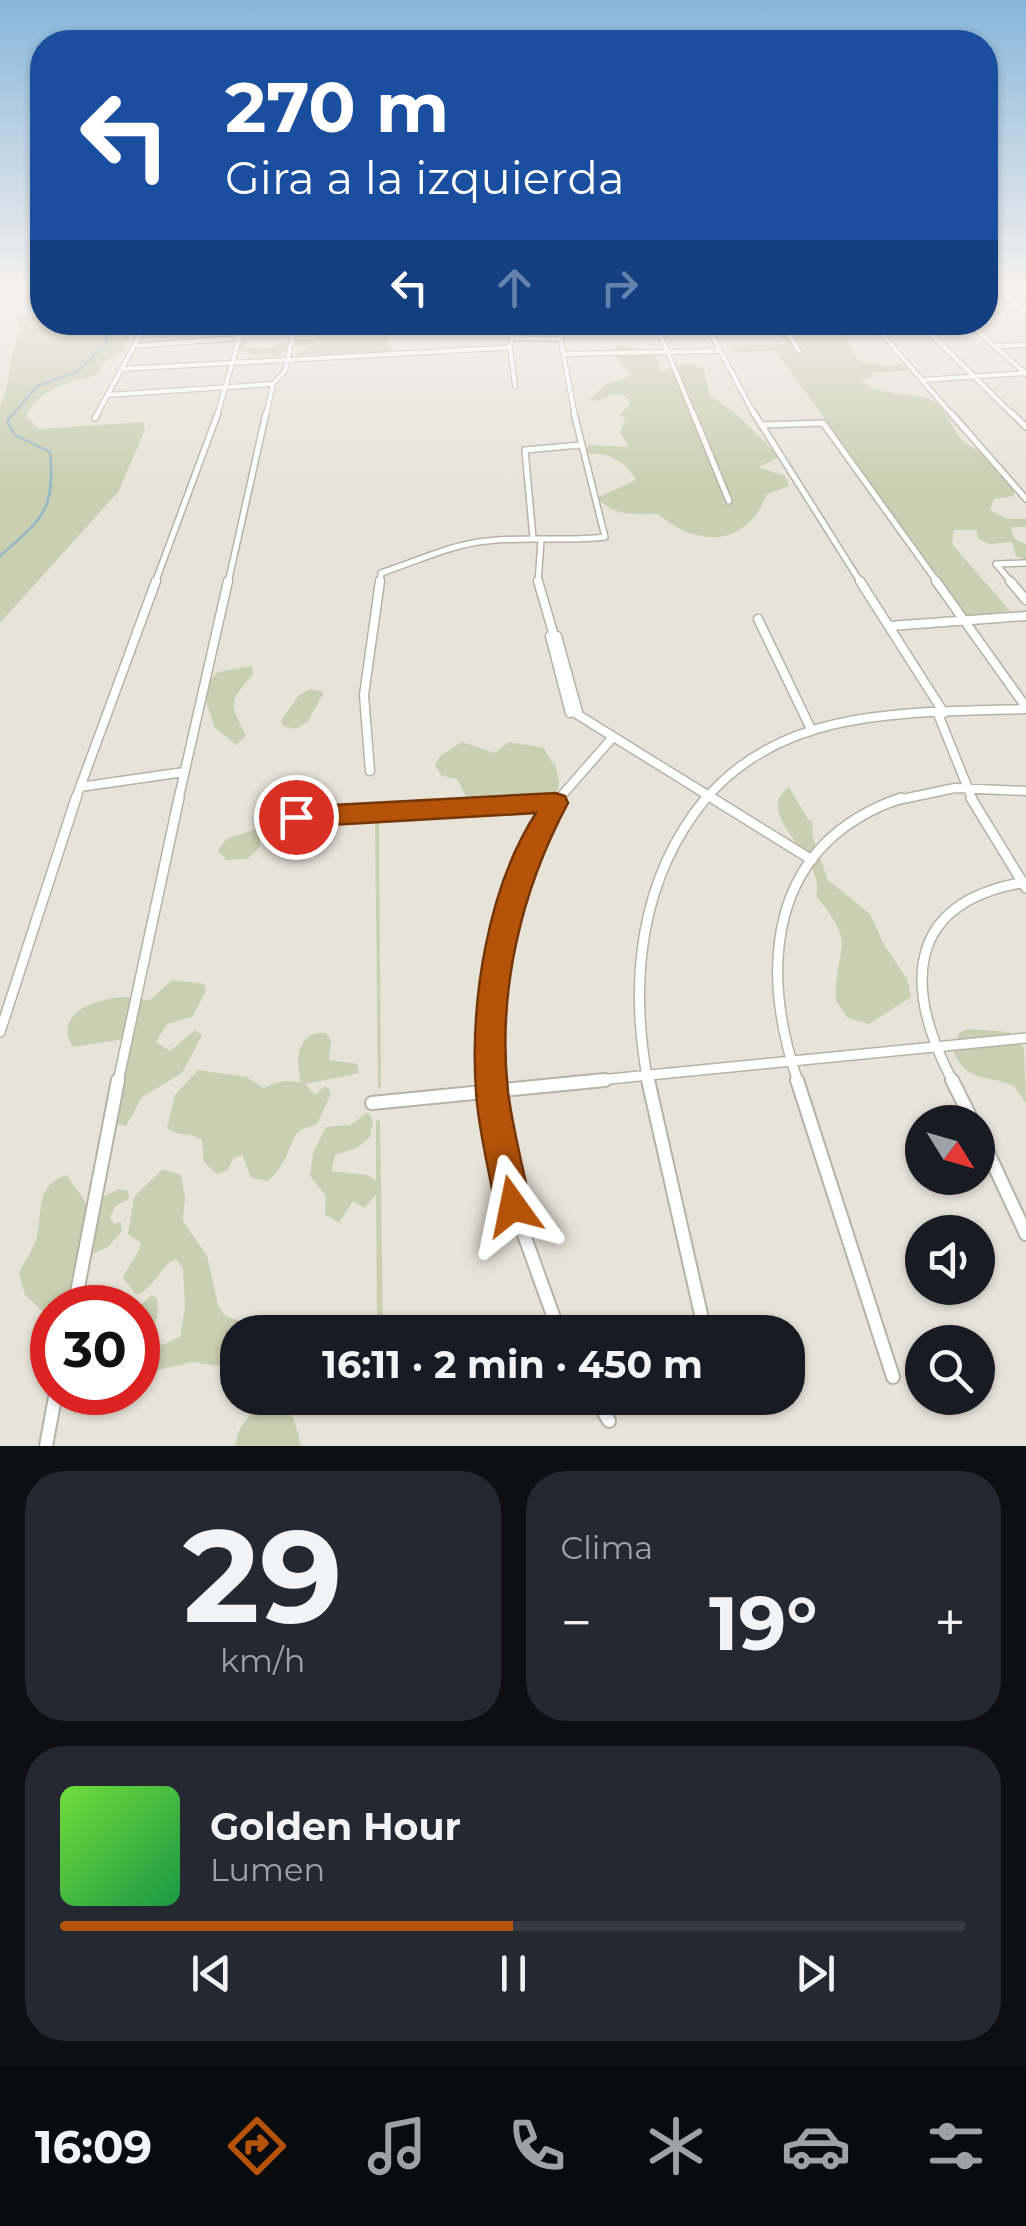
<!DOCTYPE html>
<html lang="es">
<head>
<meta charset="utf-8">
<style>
  :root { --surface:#171b24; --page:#242831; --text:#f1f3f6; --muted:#9ea1a6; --line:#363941; --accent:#b45309 }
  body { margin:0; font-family:Montserrat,sans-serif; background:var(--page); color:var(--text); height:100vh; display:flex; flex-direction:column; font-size:38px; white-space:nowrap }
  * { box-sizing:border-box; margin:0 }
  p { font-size:32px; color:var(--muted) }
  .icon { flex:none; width:55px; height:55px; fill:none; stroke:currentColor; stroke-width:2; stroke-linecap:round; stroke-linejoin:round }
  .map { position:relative; height:1446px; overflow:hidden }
  .sheet { display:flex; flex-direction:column; gap:25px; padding:25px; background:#0d0f14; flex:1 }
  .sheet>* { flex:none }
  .top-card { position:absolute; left:30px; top:30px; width:968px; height:305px; border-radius:40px; box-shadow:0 2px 8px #0004; background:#1a4fa0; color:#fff; overflow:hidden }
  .needle { width:65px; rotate:127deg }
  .controls { position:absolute; left:905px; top:1105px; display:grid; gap:20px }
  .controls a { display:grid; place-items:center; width:90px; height:90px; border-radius:50%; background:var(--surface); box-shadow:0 2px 8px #0004; font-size:50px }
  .speed { position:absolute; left:30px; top:1285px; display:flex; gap:20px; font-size:50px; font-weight:700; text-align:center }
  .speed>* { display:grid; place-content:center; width:130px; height:130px; border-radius:50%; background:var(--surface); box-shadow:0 2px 8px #0004; line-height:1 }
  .speed .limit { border:15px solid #d22; background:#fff; color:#111 }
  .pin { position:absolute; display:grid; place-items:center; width:85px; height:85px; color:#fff; margin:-42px; border:5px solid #fff; border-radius:50%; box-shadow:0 2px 10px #0007 }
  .me { position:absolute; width:110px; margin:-55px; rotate:348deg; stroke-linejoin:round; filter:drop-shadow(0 0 8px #0008) }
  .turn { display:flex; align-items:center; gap:35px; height:210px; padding:0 30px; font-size:45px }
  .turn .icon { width:130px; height:130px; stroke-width:2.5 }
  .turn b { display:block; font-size:70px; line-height:85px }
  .lanes { display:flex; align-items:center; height:95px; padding:0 30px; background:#0003; justify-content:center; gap:50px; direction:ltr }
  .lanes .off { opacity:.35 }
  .big { font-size:75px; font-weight:700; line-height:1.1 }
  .sheet .tile { flex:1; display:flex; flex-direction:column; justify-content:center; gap:15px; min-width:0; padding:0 35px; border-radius:40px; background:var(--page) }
  .sheet .dial { align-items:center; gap:0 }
  .dial b { font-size:130px; line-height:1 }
  .song { display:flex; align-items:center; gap:30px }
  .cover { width:120px; height:120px; border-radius:15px; background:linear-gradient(135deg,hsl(100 70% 55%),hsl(140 70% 35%)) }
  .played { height:10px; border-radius:5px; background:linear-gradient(90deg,var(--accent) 50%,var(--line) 50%) }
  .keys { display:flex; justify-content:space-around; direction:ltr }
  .heat { display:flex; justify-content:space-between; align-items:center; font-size:55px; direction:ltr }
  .sheet .tiles { flex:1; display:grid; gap:25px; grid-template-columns:1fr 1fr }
  .tile:last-child { grid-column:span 2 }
  .trip { position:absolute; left:220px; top:1315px; width:585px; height:100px; border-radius:40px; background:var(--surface); box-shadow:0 2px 8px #0004; font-weight:700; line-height:100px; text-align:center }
  .tab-bar { display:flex; height:160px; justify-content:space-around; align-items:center; background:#090b0e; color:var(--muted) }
  .tab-bar .icon { width:70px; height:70px }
  .tab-bar .on { color:var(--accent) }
  .tab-bar b { font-size:45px; color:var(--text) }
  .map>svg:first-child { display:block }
</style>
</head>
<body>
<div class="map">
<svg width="1026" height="1446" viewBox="0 0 1026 1446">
  <rect width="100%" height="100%" fill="#e8e3d9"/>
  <path fill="#c9cfb0" d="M20,314l22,2v6l10,1 11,8 21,-8h56l-10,6 -5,20 -20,12 -10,15c-27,6 -55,13 -69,40l12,13 105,-7 2,8 -27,62 -118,131v-218c13,-24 7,-50 21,-75l-4,-10z
    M846,322l20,5 -24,3 16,31 32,6 12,-3 7,6 -40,3 3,5 -10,2c17,18 44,11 67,19 17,7 20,23 29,36 19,25 55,16 56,61l-20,3 -4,11 17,9h19v8h-15l3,12 12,5v16l-10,-4 -4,-14 -22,2 -12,-5 -1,-9h-23l-2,14 58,67 -44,5 -190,-265 -42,1 -4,-6 57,-2 -14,-16 -55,2 -3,-6z
    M317,323h74l-4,19 5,6 -6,5 -29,-1 -13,7 -30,-6 -15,4 -3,-5 15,-3 -15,-4 -27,15 3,-7 -16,2 -24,-7 6,-8h8v7l25,2 20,-10h27v-5l-21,-1 24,-9z
    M619,346c16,1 29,2 40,16l1,10 29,-9 15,6 6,27c29,16 47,39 69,61l-20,10 26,9 4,10 -22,8c-20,53 -70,54 -109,20 -25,-1 -41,4 -61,-16l39,-18c-10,-20 -31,-30 -52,-25l5,-10 40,2 -9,-14 5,-13 -5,-5 10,-11 -1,-5 -10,-6 -22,8 -8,-2 18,-15 22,-7 1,-4 -20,-22z
    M252,666l1,8c-26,31 -23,28 -7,62l-10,9 -21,-17 -13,-39 16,-17z
    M310,689l14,3 -16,29 -12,8 -13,-3 -2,-5 18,-26z
    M462,742l33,11 14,-11 35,6 9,16 2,-4c-1,14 10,21 -1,35l-23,1 -21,11 -32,-4 -12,-7 -9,-17 -15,-3 -7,-10 5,-10z
    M789,787l20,34 3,-2 1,19 15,42 42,34 14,31 23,34 4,18 -42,27 -21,-6 -12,-17c-2,-57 24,-52 -20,-105 11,-40 -66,-81 -27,-109z
    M375,819h4l2,267 -3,3z
    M256,829l4,5v13l-12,12 -21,1 -9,-9 8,-12z
    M172,980l32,4 2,7 -14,26 -25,7 -11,18 14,9 25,-21 7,5 -20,38 -40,24 -16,29 -14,-3 12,-84 -51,8c-22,-35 27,-49 52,-50 8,0 17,3 25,3z
    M968,1029l41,3 15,16 2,55 -12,-17c-27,-12 -51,-2 -62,-40l8,-14z
    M326,1033l5,7 -2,20 28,4 2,9 -54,11 10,11 10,-9 4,3 2,5 -14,30c-5,3 -11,3 -16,6 -12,7 -12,36 -34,51l-16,-3 -9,-24 -9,5 -5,11 -11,4 -13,-12 -2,-22c-11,-8 -23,-3 -35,-12l8,-33 23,-25 49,7 16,11 20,-7 18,1c-6,-21 -4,-52 25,-49z
    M368,1112l5,9 -3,16 -13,11 -22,7 -4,16 36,4 9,6v-60l4,-2 3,213h-6l-1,-137 -12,13 -11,-7 -14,22 -14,-9 1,-18 -16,-20 3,-23 13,-26 24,-2z
    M163,1169l18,6 4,22 -2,24 24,35 11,49 6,10 21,8 9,9h-16l-1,28 -20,6 -24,-4 -40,9 -7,-10 9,-13 25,-11 5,-29 -2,-40 -7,-9c-18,8 -20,28 -39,36l-14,-17c5,-14 15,-20 18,-35l-13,-9 6,-37z
    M67,1175c5,11 14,17 18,27 6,14 -9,88 -21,105l-12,1 -2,9 -25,-22 -6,-22c5,-12 15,-23 18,-37 6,-26 -2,-51 30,-61z
    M119,1189l9,2 1,8 -14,7 -5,12 4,6 7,-2 1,9 -14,16 -14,6 -4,-4 11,-51z
    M151,1296l5,1c7,21 -7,42 -17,60l3,13 -4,16 -1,-78z
    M274,1401c20,8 22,25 27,45h-66c5,-27 16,-33 39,-45z"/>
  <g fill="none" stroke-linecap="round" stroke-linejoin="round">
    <path stroke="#95b8c7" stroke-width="2.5" d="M0,556c41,-37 56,-44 50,-104l-35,-17 -8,-14 31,-35 39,-14 30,-29 -2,-10 15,-11"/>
    <g stroke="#b6b2a7" stroke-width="6">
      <path id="minor-far4" d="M992,285l34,26
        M985,308l36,-1
        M509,322l3,16
        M557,322l18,94
        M655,322l39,94
        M705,322l50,94
        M782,322l17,29
        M919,322l95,94
        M967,322l59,52
        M146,325l27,-3
        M875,326l78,90
        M135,346l104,-8
        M996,346l30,-1
        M510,347l5,39
        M564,354l154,-3
        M122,369l379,-21 9,-1 2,-9 50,1
        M922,380l104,-7
        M108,395l165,-11
        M96,416l51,-94
        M217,416l27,-94
        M266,416l7,-32 12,-13 11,-49"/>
    </g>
    <g stroke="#b6b2a7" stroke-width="8">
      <path id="minor-far3" d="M693,413l36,88
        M754,413l107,170
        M951,413l75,86
        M1012,413l14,14
        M95,418l3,-5
        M761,425l62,-2 115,160
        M533,538l-8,-88 55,-5
        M996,564l16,19
        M996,564l30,-1
        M155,583l63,-170
        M228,583l38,-170
        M380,583l1,-10c34,-11 71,-29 106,-32 40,-5 78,1 118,-4l-31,-124
        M538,583l3,-43"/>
    </g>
    <g stroke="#b6b2a7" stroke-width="11">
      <path id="minor-far2" d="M538,581l16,55
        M860,581l84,132
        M936,581l90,126
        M1010,581l16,19
        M758,619l53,110
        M890,626l136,-10
        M550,636l20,77
        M557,636l21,76
        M575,713l142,88
        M938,714l35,87
        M370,771l-6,-76 16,-114
        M80,787l104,-15
        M75,801l81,-220
        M178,801l50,-220
        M557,801l56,-64
        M704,801c79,-96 209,-88 322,-92
        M893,801l62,-13 71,3"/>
    </g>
    <g stroke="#b6b2a7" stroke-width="12">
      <path id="minor-far1" d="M712,798l100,62
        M971,798l55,90
        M295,817l261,-14
        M0,1032l76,-234
        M118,1082l61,-284
        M493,1082c-7,-95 8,-205 66,-284
        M579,1082l447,-44
        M648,1082c-19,-100 -9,-203 58,-284
        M798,1082c-39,-115 -30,-238 103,-284
        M953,1082c-49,-93 -50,-180 73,-200"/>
    </g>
    <g stroke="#b6b2a7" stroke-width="16">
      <path id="minor" d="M493,1080l20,124 46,128
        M648,1080l57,252
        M797,1080l96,297
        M952,1080l21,42
        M372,1103l233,-23
        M978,1131l48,103
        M74,1308l44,-228
        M595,1398l14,23
        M46,1446l10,-54"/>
    </g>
    <use href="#minor-far4" stroke="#fff" stroke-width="4"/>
    <use href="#minor-far3" stroke="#fff" stroke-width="5"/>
    <use href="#minor-far2" stroke="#fff" stroke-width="8"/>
    <use href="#minor-far1" stroke="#fff" stroke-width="9"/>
    <use href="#minor" stroke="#fff" stroke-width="12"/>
  </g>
  <linearGradient id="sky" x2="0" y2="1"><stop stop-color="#87b6db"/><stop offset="0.59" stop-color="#f5f2ee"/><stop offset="1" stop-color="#f5f2ee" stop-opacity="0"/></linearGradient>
  <rect width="1026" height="487" fill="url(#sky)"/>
  <path fill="#b45309" stroke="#753606" stroke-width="2.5" d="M556,793l9,3 3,7c-47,88 -71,188 -60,289 5,38 15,76 23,114l-6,12 -12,5 -12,-5 -6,-12c-6,-38 -17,-77 -19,-115 -6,-89 11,-202 60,-278l-240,14 -9,-3 -4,-7 4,-7 9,-3z"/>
</svg>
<div class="controls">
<a><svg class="needle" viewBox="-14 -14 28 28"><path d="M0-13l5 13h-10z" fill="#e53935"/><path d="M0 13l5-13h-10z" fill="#9ea1a6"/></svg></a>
<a><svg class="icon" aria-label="sound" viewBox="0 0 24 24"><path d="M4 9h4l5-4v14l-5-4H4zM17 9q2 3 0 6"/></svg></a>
<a><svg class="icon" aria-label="search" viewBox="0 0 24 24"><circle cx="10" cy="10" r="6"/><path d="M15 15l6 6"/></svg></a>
</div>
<div class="speed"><div class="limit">30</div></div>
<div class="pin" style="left:296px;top:817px;background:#d93025"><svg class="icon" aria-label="arrive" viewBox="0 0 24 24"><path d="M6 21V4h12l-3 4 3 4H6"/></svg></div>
<svg class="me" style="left:513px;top:1206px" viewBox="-20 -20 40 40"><path d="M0-17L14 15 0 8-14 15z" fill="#b45309" stroke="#fff" stroke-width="4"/></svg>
<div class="trip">16:11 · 2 min · 450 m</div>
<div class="top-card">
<div class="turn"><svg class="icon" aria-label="left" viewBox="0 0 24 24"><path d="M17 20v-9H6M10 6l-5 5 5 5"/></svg><div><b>270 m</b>Gira a la izquierda</div></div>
<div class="lanes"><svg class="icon" aria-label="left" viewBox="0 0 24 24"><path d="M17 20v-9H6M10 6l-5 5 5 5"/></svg><svg class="icon off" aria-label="ahead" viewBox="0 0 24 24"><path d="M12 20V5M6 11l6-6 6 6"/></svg><svg class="icon off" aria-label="right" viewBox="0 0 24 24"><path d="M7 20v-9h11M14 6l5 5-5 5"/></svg></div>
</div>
</div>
<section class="sheet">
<div class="tiles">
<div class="tile dial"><b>29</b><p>km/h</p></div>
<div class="tile"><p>Clima</p>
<div class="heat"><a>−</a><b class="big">19°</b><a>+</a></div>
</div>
<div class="tile">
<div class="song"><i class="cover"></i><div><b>Golden Hour</b><p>Lumen</p></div></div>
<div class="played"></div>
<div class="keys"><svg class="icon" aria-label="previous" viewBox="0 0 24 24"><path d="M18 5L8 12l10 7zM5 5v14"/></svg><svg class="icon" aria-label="pause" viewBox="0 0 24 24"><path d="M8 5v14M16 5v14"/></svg><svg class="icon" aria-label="next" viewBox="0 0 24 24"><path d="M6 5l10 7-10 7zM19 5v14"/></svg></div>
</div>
</div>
</section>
<nav class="tab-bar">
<b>16:09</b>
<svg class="icon on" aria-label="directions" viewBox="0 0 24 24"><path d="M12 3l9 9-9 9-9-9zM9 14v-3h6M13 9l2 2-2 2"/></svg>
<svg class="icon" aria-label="music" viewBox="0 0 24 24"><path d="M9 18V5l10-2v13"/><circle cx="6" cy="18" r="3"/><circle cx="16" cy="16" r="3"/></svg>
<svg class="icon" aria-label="phone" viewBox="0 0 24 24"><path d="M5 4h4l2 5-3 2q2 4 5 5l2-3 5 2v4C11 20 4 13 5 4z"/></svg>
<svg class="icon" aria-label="climate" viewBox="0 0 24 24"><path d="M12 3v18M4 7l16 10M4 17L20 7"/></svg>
<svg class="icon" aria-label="car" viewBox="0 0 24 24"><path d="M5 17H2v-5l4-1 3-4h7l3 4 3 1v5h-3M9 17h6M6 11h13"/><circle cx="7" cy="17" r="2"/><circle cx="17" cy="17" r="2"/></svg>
<svg class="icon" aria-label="filters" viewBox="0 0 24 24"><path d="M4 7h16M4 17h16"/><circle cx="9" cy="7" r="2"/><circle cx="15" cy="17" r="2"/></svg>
</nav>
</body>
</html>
